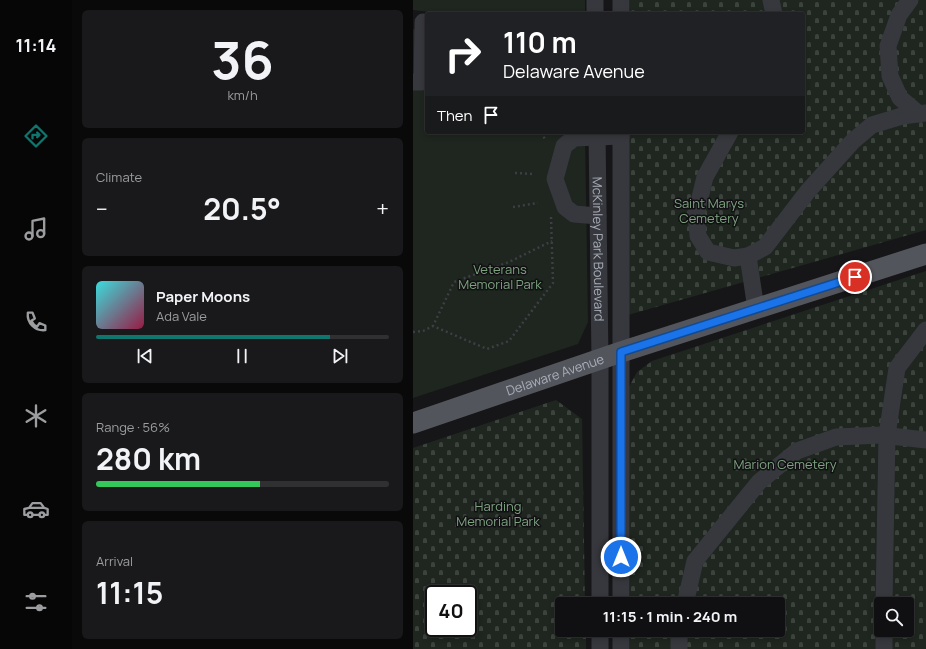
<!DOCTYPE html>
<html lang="en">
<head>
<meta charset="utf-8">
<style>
  :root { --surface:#101012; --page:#19191b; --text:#f1f3f6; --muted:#9c9d9f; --line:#303032; --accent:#0f766e }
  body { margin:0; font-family:Manrope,sans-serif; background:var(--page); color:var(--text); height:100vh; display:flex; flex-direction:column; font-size:15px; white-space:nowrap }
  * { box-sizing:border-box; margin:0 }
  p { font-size:13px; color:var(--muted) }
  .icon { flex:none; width:22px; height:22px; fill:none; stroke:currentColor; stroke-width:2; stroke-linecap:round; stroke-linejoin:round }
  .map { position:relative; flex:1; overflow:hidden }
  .side { display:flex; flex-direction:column; gap:10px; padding:10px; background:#09090a; width:341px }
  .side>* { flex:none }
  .top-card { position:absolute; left:12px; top:12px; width:380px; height:122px; border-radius:4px; box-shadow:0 2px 6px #0003,0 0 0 1px var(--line); background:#202124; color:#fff; overflow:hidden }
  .tools { position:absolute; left:461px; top:597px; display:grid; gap:8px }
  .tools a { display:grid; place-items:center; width:40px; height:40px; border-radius:4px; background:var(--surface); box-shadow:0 2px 6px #0003,0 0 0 1px var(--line); font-size:20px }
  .speed { position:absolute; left:12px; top:585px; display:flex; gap:8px; font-size:20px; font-weight:700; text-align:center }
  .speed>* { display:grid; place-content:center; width:52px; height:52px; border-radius:50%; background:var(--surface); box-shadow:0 2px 6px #0003,0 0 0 1px var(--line); line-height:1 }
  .speed .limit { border:2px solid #111; border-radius:6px; background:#fff; color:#111 }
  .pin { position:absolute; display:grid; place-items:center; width:34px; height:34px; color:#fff; margin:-17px; border:2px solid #fff; border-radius:50%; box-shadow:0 1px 4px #0007 }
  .me { position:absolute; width:44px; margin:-22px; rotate:0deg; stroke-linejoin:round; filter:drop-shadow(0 0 3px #0008) }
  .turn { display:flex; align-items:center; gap:14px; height:84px; padding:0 12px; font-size:18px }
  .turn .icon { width:52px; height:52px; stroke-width:2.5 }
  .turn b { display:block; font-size:28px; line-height:34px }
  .then { display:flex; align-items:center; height:38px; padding:0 12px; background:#0003; gap:8px; font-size:15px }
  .big { font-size:30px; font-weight:700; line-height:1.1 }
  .side .tile { flex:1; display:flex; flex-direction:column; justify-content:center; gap:6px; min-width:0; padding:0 14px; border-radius:6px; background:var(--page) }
  .side .dial { align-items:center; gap:0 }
  .dial b { font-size:52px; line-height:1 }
  .song { display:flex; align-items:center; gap:12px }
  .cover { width:48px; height:48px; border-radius:6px; background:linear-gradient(135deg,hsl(180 70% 55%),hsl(340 70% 35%)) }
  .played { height:4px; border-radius:2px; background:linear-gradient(90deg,var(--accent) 80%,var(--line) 80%) }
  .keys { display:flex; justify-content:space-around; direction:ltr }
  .heat { display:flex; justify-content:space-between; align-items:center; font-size:22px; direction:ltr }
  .charge { height:6px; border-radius:3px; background:linear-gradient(90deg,#34c759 56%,var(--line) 0) }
  .trip { position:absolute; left:142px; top:597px; width:230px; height:40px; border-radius:4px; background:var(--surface); box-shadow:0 2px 6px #0003,0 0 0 1px var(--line); font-weight:700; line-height:40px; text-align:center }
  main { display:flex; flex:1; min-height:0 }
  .dock { display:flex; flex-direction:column; width:72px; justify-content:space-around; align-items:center; background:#060607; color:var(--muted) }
  .dock .icon { width:28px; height:28px }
  .dock .on { color:var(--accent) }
  .dock b { font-size:18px; color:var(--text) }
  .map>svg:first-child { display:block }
</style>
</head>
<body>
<main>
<nav class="dock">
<b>11:14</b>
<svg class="icon on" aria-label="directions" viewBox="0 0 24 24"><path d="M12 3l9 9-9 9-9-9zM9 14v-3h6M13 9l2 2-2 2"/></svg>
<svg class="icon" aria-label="music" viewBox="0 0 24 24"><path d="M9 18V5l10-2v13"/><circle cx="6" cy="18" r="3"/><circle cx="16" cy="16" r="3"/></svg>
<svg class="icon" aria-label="phone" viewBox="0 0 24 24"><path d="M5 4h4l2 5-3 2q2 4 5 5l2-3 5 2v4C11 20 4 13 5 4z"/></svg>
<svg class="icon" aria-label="climate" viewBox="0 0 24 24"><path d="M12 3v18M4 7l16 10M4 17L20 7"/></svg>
<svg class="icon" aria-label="car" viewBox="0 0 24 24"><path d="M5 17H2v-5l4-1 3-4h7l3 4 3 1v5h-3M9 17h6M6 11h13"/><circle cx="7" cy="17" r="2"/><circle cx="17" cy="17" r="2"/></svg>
<svg class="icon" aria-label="filters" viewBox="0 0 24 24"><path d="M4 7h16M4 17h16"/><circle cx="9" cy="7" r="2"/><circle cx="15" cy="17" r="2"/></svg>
</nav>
<section class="side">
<div class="tile dial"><b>36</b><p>km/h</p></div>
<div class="tile"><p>Climate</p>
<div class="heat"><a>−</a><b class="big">20.5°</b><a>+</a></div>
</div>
<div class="tile">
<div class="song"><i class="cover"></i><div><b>Paper Moons</b><p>Ada Vale</p></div></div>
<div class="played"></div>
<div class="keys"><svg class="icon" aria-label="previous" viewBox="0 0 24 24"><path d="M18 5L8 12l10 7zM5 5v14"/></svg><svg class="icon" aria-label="pause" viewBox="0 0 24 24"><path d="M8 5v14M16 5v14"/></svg><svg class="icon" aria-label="next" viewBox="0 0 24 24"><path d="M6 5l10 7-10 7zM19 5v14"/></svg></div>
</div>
<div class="tile"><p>Range · 56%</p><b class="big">280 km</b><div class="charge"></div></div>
<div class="tile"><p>Arrival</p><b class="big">11:15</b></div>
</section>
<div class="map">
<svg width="513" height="649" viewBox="0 0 513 649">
  <defs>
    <pattern id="cemetery-stones" width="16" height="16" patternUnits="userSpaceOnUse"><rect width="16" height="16" fill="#1e261f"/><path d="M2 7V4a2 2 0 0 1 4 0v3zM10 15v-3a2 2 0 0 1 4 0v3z" fill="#3c433d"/></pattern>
  </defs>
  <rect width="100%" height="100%" fill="#161618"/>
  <path fill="url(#cemetery-stones)" fill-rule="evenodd" d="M217,0h296v230l-298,85 1,-183h174v-118h-173z
    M513,271v378h-296v-19h148v-26h-148l-1,-217 8,-15 15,-11zM468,604h26v26h-26z
    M143,400l26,19 3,185h-23v26h24v19h-173v-201zM21,594h34v34h-34z"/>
  <path fill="#1e261f" d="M0,0h172v11l-148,2 -24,-3z
    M0,29l14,1v102h158l3,190 -10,22 -165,54z"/>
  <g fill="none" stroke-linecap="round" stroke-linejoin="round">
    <path stroke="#3d3f44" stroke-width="2.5" stroke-dasharray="2 3" stroke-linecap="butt" d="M129,132l3,8
      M102,173l19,1
      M100,207l25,-4
      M138,217l2,66 -44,58 -22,8 -54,-23 21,-44 55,-20 43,-21
      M0,332l10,-1 10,-5"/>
    <g stroke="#37383d" stroke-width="17">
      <path d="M182,0v14"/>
      <path d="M208,0v14"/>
      <path d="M358,0l3,14"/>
      <path d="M497,0l-11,15 -11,31 2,30 10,22 19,16"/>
      <path d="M0,82h9l1,-60"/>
      <path id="s1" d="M184,132l3,228v244"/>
      <path d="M208,132v472"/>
      <path d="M317,132l-25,45 -9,37 2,22 10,16 26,6 14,-2"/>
      <path d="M185,216l-24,-2 -9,-7 -10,-28 9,-33 10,-8 47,-2"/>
      <path d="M343,309l-8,-53 17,-9 43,-56 45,-50 19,-16 30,-9 24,-3"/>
      <path d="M272,604l10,-43 64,-79 38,-31 39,-14 46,-2 44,5"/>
      <path d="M471,604l3,-169 10,-67 29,-38"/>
      <path d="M187,630v19"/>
      <path d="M208,649v-19"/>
      <path d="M266,649v-19"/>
      <path d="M471,649v-19"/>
    </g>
    <path stroke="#53555c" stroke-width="21" id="s2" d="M0,423l208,-71 305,-98"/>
  </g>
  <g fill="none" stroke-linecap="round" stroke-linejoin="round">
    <g stroke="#114b97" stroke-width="10">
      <path id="route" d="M208,557v-205l234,-75"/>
    </g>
    <use href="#route" stroke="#1a73e8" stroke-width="7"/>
  </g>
  <g text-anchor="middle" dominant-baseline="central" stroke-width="3" stroke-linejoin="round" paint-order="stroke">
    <g font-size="13" fill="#7fa381" stroke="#111113">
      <text x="296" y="203">Saint Marys<tspan x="296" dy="15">Cemetery</tspan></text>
      <text x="87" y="269">Veterans<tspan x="87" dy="15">Memorial Park</tspan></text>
      <text x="372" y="464">Marion Cemetery</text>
      <text x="85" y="506">Harding<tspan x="85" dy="15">Memorial Park</tspan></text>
    </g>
    <g font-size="13" fill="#a8adb8" stroke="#111113">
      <text stroke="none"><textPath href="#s1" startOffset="117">McKinley Park Boulevard</textPath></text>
      <text stroke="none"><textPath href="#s2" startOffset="150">Delaware Avenue</textPath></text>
    </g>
  </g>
</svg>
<div class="tools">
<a><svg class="icon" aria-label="search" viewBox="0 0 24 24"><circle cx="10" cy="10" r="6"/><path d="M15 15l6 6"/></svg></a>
</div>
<div class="speed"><div class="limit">40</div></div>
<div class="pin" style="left:442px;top:277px;background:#d93025"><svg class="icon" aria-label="arrive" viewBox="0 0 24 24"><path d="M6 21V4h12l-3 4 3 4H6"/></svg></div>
<svg class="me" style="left:208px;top:557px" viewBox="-20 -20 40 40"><circle r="17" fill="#1a73e8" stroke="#fff" stroke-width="3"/><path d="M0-11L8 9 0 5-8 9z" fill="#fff"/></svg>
<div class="trip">11:15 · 1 min · 240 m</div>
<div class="top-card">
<div class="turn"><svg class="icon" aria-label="right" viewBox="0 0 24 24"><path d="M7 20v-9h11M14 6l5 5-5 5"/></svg><div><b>110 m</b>Delaware Avenue</div></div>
<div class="then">Then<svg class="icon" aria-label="arrive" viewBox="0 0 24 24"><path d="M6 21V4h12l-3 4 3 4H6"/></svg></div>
</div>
</div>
</main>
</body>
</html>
